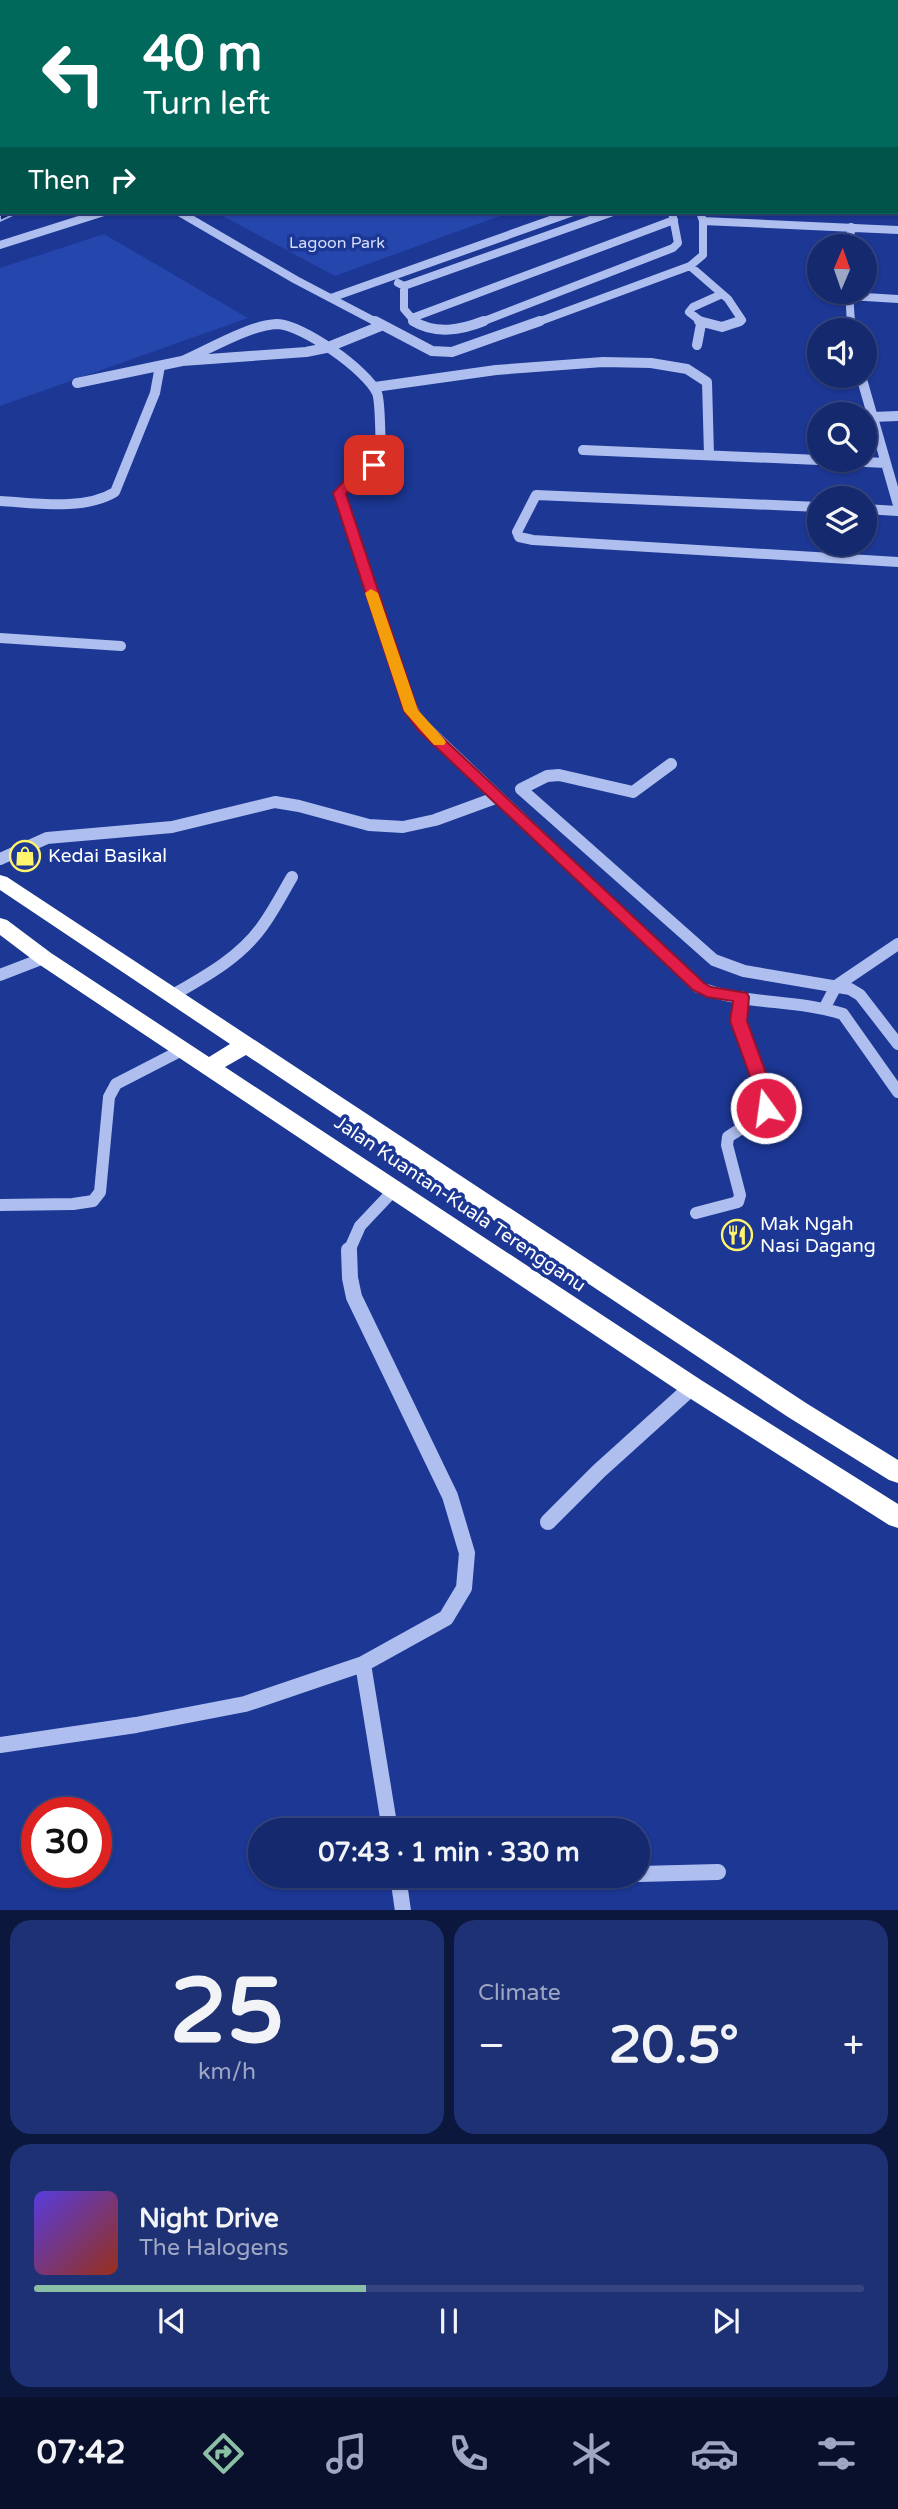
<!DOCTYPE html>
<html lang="en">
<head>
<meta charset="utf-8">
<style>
  :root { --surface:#15296f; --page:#1e3174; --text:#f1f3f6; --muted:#9da6c3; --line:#344582; --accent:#8abfa5 }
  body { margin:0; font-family:"Varela Round",sans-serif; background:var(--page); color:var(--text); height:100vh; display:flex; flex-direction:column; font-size:26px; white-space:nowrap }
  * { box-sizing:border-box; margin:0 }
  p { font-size:23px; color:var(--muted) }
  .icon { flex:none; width:38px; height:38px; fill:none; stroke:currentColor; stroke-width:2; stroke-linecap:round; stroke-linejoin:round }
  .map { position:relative; height:1910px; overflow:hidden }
  .details { display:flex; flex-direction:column; gap:10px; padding:10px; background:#0c173d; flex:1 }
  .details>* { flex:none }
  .top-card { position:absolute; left:0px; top:0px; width:900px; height:214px; box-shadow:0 2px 5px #0004,0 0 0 2px var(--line); background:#00695c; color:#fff; overflow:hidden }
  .needle { width:46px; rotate:2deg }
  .tools { position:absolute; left:807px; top:234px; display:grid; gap:14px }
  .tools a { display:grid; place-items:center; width:70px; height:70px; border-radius:50%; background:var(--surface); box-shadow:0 2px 5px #0004,0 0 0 2px var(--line); font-size:35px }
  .speed { position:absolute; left:21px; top:1797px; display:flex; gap:14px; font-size:35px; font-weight:700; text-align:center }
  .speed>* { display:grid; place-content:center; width:91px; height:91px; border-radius:50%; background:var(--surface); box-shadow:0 2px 5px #0004,0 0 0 2px var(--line); line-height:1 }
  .speed .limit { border:10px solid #d22; background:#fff; color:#111 }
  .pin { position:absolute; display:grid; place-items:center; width:60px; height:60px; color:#fff; margin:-30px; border-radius:14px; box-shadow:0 4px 10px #0006 }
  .me { position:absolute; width:77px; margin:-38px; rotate:346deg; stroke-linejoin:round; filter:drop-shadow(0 0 5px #0008) }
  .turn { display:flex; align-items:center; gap:24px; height:147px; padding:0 28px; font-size:32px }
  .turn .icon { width:91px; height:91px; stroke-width:2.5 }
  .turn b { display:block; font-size:49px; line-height:60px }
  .then { display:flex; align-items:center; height:66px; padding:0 28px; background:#0003; gap:14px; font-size:26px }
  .big { font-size:52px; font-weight:700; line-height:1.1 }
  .details .card { flex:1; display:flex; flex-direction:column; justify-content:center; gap:10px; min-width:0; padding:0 24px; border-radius:21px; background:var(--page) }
  .details .dial { align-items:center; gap:0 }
  .dial b { font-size:91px; line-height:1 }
  .song { display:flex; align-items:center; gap:21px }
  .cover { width:84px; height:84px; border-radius:10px; background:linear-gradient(135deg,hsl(250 70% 55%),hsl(10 70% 35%)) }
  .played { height:7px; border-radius:4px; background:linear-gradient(90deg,var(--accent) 40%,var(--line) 40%) }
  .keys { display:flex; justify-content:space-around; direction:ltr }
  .heat { display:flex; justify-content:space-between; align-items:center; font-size:38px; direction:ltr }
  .details .tiles { flex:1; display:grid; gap:10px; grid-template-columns:1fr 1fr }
  .card:last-child { grid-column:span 2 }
  .trip { position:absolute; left:248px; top:1818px; width:402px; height:70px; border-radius:35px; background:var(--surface); box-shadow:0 2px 5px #0004,0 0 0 2px var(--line); font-weight:700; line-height:70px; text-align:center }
  .tab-bar { display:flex; height:112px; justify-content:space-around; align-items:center; background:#08102c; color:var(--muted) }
  .tab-bar .icon { width:49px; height:49px }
  .tab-bar .selected { color:var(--accent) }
  .tab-bar b { font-size:32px; color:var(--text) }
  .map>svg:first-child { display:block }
</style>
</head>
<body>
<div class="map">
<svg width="898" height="1911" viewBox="0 0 898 1911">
  <rect width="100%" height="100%" fill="#1c3794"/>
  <path fill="#2546ad" d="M645,0h253v72v-70h-259z
    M215,212h296l-176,64z
    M104,234l144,84 -248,88v-138z"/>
  <path fill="#132872" stroke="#a2b6f1" stroke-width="2" d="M0,0h549l-547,2v210h17l-19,9z"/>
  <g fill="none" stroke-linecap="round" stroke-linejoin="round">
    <path stroke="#aebeef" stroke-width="8" d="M616,2l5,-2
      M179,212l117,68 82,43
      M703,221l195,9
      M0,245l104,-33
      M850,247l1,-20
      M690,266l38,33 14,21 -5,3
      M398,283l6,3 209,-74
      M404,286v23l12,14
      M849,292l2,31
      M849,296l49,3
      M331,298l242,-86
      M412,318l262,-98
      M479,323l194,-75 5,-5 -6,-31
      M535,323l155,-57 13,-11v-34l-3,-9
      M703,323l-14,-11 4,-5 29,-13"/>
    <path stroke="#aebeef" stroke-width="10" d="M375,321l57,30 20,1 88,-31
      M413,321c23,14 48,9 71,0
      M699,321l23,6 18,-6
      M851,321l1,10
      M697,345l4,-21
      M182,361c26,-11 67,-36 95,-37 24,0 90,46 100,69 3,7 4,51 3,59 -4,18 -28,28 -41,41l55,170 24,58 12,11
      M861,376l37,129
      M77,383l105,-22 124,-9 20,-4 57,-23
      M375,387l121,-17 107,-8 48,1 36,6 20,13 2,73
      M872,417l26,-1
      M583,450l236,10
      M827,460l58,3
      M0,501c35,2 84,10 115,-9l40,-99 5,-27
      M819,507l-283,-12 -19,37 2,5 14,3 365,22
      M864,509l34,2
      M0,638l121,8"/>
    <path stroke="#aebeef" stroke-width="12" d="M428,730l270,257c46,18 98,12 145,27l55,78
      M671,764l-38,28 -74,-17 -12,1 -26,13 193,171 30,11 106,18 10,6 38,49
      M0,859l47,-21 125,-11 103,-25 24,4 70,19 34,2 32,-7 63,-23
      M0,975l44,-17
      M171,996c33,-19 67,-37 90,-68 12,-16 21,-34 31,-51
      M824,1009l12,-23 62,-42
      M0,1205l73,-1 20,-3 7,-9 9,-95 7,-13 66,-34
      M696,1213l42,-11 2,-7 -13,-50 1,-8c16,-11 35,-18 39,-39l-28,-77 2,-24
      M349,1251l11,-25 34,-36"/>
    <path stroke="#aebeef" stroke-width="16" d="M349,1250l1,28 4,19 96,199 17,57 -3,35 -18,30 -83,46 27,166
      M548,1522l51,-51 93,-84
      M0,1745l136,-20 109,-21 118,-40
      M639,1874l79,-2
      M398,1876l5,35
      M399,1881l177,-5"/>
    <path fill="#fff" fill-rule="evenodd" d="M0,875l7,2 799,526 92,57v23l-9,-3 -101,-63 -542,-362 -21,12 476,313 197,124v24l-9,-3 -206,-131 -646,-431 -37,-28v-17l7,2 44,33 158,104 21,-13 -230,-154z"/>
  </g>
  <path fill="#e11d48" stroke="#92132f" stroke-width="2" d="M374,462l6,3 -2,3 -23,16 -9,10 72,217 11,14 275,258 7,4 36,6 2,4 -2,24 28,77 -3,14h-12l-2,-14 -28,-77 3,-20 -26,-4 -14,-7 -274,-259 -15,-20 -71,-218 13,-14z"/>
  <path fill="#f59e0b" d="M371,589l7,4 40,117 26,29 2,3 -2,3h-10l-30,-34 -39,-118z"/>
  <defs>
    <g id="shop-ring" transform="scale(1.575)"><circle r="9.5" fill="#1c3794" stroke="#fff46c" stroke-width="1.5"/><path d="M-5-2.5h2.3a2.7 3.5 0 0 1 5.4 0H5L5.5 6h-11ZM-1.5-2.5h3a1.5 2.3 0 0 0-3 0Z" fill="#fff46c"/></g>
    <g id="restaurant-ring" transform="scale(1.575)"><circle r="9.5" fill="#1c3794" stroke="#fff46c" stroke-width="1.5"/><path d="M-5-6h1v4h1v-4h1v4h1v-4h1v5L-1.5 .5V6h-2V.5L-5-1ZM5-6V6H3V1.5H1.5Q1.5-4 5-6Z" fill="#fff46c"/></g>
  </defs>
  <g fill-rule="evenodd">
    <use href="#shop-ring" x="25" y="856"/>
    <use href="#restaurant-ring" x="737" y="1235"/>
  </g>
  <g text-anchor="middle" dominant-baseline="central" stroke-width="7" stroke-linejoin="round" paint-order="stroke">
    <g font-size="16" fill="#d5defb" stroke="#1c3794">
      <text x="337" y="243">Lagoon Park</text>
    </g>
    <g font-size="19" fill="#fff" stroke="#1c3794" text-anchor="start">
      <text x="48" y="856">Kedai Basikal</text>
      <text x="760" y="1224">Mak Ngah<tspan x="760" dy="22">Nasi Dagang</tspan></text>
    </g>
    <g font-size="19" fill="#fff" stroke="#1c3794">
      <text transform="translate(460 1204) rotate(34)">Jalan Kuantan-Kuala Terengganu</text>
    </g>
  </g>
</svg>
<div class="tools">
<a><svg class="needle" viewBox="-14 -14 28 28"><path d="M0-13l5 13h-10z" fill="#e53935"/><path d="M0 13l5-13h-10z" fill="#9da6c3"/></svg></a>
<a><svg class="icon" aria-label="sound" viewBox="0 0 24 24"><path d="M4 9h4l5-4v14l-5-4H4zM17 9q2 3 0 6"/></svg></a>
<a><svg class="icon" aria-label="search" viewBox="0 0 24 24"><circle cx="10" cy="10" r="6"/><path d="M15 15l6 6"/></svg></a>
<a><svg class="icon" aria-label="layers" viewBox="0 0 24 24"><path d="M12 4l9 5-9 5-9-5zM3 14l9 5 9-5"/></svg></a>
</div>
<div class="speed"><div class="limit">30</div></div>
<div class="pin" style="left:374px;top:465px;background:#d93025"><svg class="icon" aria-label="arrive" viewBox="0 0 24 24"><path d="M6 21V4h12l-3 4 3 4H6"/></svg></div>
<svg class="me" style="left:766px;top:1108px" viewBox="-20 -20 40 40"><circle r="17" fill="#e11d48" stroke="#fff" stroke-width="3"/><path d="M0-11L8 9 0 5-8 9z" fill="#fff"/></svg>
<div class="trip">07:43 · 1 min · 330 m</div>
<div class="top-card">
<div class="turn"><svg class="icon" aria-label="left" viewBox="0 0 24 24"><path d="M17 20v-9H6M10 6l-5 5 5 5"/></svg><div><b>40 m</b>Turn left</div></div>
<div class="then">Then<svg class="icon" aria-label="right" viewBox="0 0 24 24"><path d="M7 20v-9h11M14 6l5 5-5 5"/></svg></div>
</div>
</div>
<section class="details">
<div class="tiles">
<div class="card dial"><b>25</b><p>km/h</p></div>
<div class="card"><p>Climate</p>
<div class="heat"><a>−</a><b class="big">20.5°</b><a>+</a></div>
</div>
<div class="card">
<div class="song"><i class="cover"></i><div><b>Night Drive</b><p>The Halogens</p></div></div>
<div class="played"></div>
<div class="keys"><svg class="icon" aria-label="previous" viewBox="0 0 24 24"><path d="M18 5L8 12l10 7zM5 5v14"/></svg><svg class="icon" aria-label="pause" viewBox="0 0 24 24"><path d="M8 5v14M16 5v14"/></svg><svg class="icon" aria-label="next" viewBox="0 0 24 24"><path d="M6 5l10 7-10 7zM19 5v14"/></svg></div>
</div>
</div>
</section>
<nav class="tab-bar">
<b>07:42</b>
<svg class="icon selected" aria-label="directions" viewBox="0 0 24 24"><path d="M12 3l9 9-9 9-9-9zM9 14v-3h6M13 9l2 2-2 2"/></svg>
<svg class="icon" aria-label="music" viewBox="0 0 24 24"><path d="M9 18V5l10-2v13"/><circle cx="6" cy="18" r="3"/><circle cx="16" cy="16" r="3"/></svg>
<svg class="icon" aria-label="phone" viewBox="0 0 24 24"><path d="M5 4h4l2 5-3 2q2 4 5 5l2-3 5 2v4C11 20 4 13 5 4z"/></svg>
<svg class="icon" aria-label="climate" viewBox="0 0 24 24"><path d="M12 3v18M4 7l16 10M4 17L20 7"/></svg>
<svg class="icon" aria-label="car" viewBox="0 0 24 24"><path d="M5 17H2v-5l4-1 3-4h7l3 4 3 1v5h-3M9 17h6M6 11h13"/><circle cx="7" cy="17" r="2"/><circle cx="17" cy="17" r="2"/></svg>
<svg class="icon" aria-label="filters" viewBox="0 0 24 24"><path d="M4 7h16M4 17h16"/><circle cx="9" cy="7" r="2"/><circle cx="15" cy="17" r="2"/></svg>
</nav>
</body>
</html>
